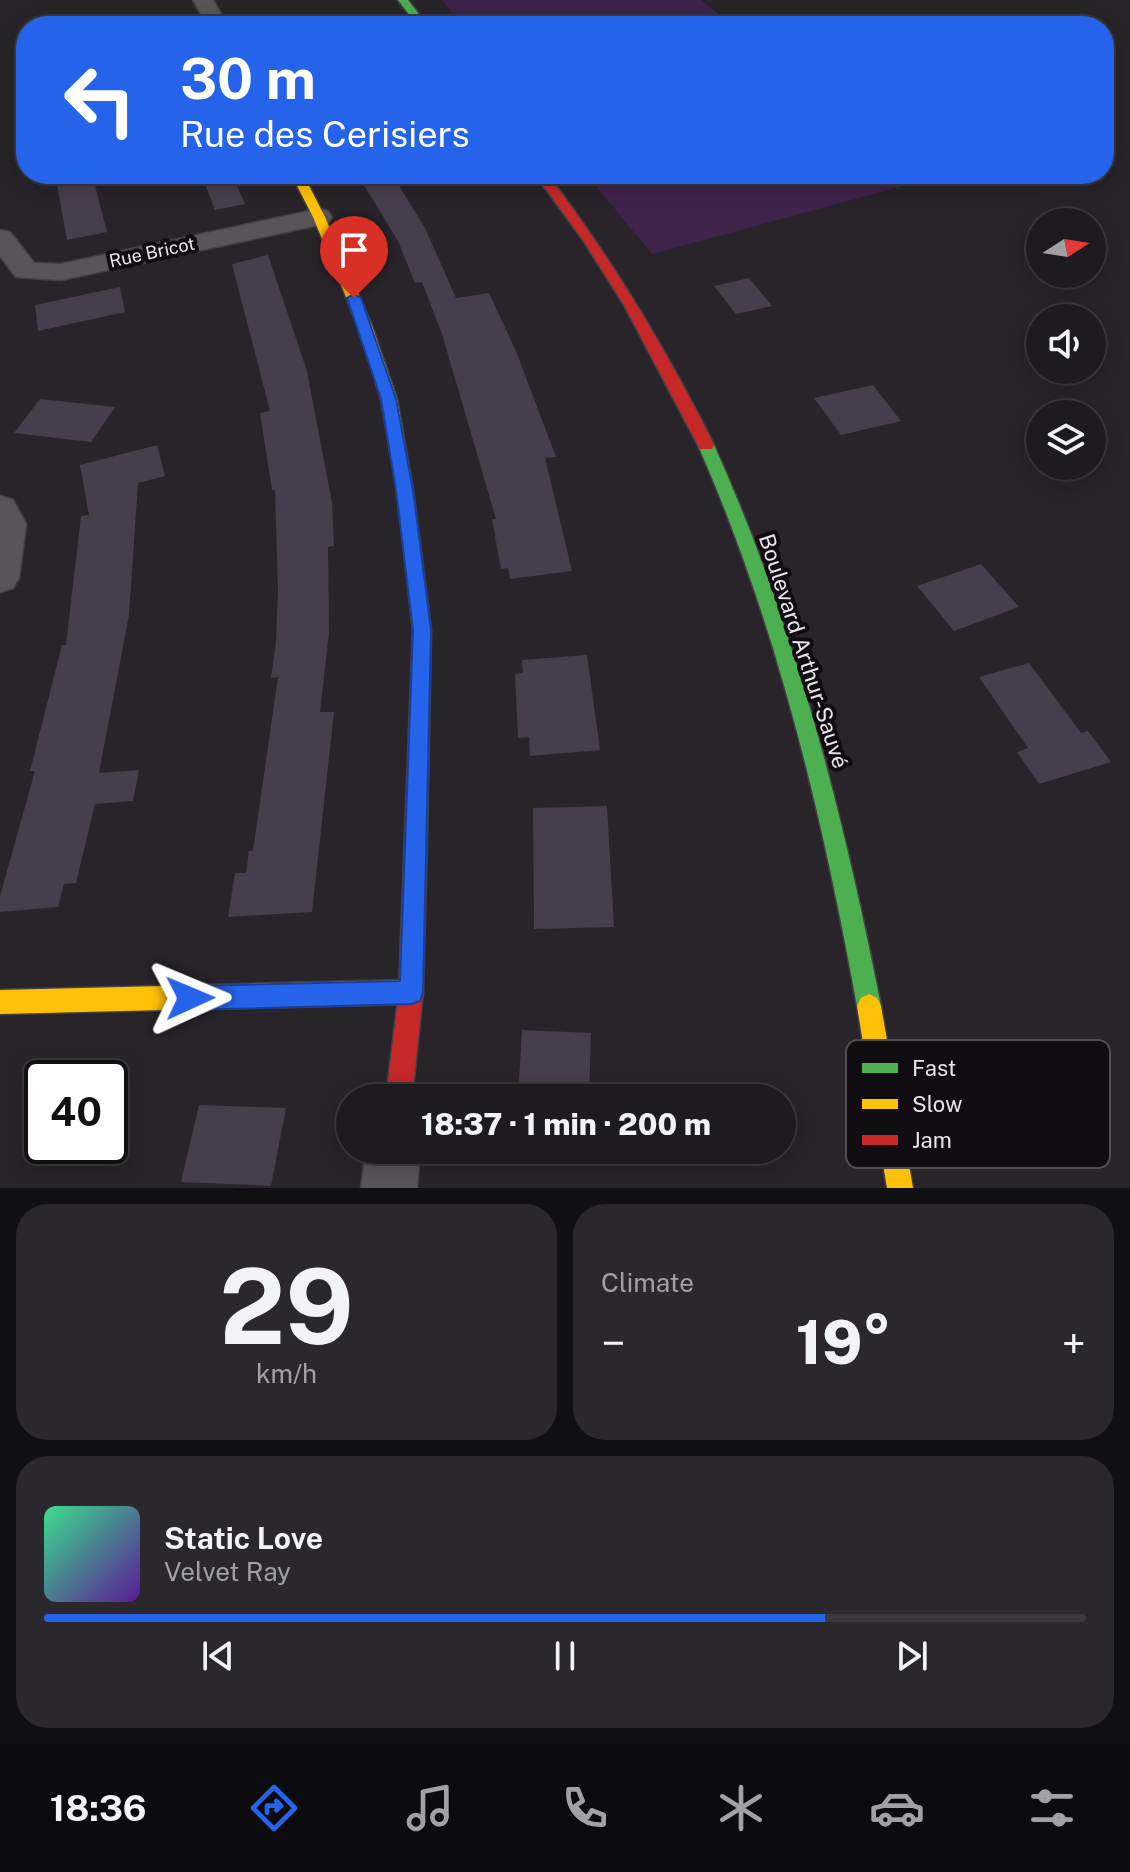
<!DOCTYPE html>
<html lang="en">
<head>
<meta charset="utf-8">
<style>
  :root { --surface:#1e1b20; --page:#2b282d; --text:#f1f3f6; --muted:#a1a1a5; --line:#3c393e; --accent:#2563eb }
  body { margin:0; font-family:"Public Sans",sans-serif; background:var(--page); color:var(--text); height:100vh; display:flex; flex-direction:column; font-size:30px; white-space:nowrap }
  * { box-sizing:border-box; margin:0 }
  p { font-size:26px; color:var(--muted) }
  .icon { flex:none; width:44px; height:44px; fill:none; stroke:currentColor; stroke-width:2; stroke-linecap:round; stroke-linejoin:round }
  .map { position:relative; height:1188px; overflow:hidden }
  .drawer { display:flex; flex-direction:column; gap:16px; padding:16px; background:#100f12; flex:1 }
  .drawer>* { flex:none }
  .banner { position:absolute; left:16px; top:16px; width:1098px; height:168px; border-radius:32px; box-shadow:0 4px 20px #0003,0 0 0 2px var(--line); background:#2563eb; color:#fff; overflow:hidden }
  .needle { width:52px; rotate:78deg }
  .fabs { position:absolute; left:1026px; top:208px; display:grid; gap:16px }
  .fabs a { display:grid; place-items:center; width:80px; height:80px; border-radius:50%; background:var(--surface); box-shadow:0 4px 20px #0003,0 0 0 2px var(--line); font-size:40px }
  .speed { position:absolute; left:24px; top:1060px; display:flex; gap:16px; font-size:40px; font-weight:700; text-align:center }
  .speed>* { display:grid; place-content:center; width:104px; height:104px; border-radius:50%; background:var(--surface); box-shadow:0 4px 20px #0003,0 0 0 2px var(--line); line-height:1 }
  .speed .limit { border:4px solid #111; border-radius:12px; background:#fff; color:#111 }
  .pin { position:absolute; display:grid; place-items:center; width:68px; height:68px; color:#fff; margin:-82px -34px; border-radius:50% 50% 50% 0; rotate:-45deg; box-shadow:0 0 8px #0007 }
  .pin .icon { rotate:45deg }
  .me { position:absolute; width:88px; margin:-44px; rotate:89deg; stroke-linejoin:round; filter:drop-shadow(0 0 6px #0008) }
  .turn { display:flex; align-items:center; gap:28px; height:168px; padding:0 32px; font-size:36px }
  .turn .icon { width:104px; height:104px; stroke-width:2.5 }
  .turn b { display:block; font-size:56px; line-height:68px }
  .big { font-size:60px; font-weight:800; line-height:1.1 }
  .drawer .tile { flex:1; display:flex; flex-direction:column; justify-content:center; gap:12px; min-width:0; padding:0 28px; border-radius:32px; background:var(--page) }
  .drawer .dial { align-items:center; gap:0 }
  .dial b { font-size:104px; line-height:1 }
  .song { display:flex; align-items:center; gap:24px }
  .cover { width:96px; height:96px; border-radius:12px; background:linear-gradient(135deg,hsl(150 70% 55%),hsl(270 70% 35%)) }
  .played { height:8px; border-radius:4px; background:linear-gradient(90deg,var(--accent) 75%,var(--line) 75%) }
  .keys { display:flex; justify-content:space-around; direction:ltr }
  .heat { display:flex; justify-content:space-between; align-items:center; font-size:44px; direction:ltr }
  .drawer .tiles { flex:1; display:grid; gap:16px; grid-template-columns:1fr 1fr }
  .tile:last-child { grid-column:span 2 }
  .trip { position:absolute; left:336px; top:1084px; width:460px; height:80px; border-radius:40px; background:var(--surface); box-shadow:0 4px 20px #0003,0 0 0 2px var(--line); font-weight:800; line-height:80px; text-align:center }
  .tab-bar { display:flex; height:128px; justify-content:space-around; align-items:center; background:#0c0b0d; color:var(--muted) }
  .tab-bar .icon { width:56px; height:56px }
  .tab-bar .selected { color:var(--accent) }
  .tab-bar b { font-size:36px; color:var(--text) }
  .map>svg:first-child { display:block }
</style>
</head>
<body>
<div class="map">
<svg width="1130" height="1188" viewBox="0 0 1130 1188">
  <rect width="100%" height="100%" fill="#28242a"/>
  <path fill="#3e234b" d="M442,0h259l33,26h-271z
    M586,174h331l8,6 -273,74z"/>
  <path fill="#483d4c" d="M55,174h37l15,58 -40,8z
    M201,174h31l13,30 -30,6z
    M393,176l32,52 31,70 33,-5 27,58 40,106 -11,1 27,113 -62,8 -2,-11 -7,1 -9,-50h4l-54,-185 -20,-52 -7,1 -17,-42 -36,-59z
    M268,255l39,116 25,132 2,43 -6,1 1,86 -9,79h14l-22,200 -84,5 7,-44h11l3,-22h4l25,-174 -7,1 5,-36 2,-52 -3,-100h-3l-12,-77 10,-2 -38,-147z
    M749,278l23,28 -36,8 -22,-28z
    M120,287l5,25 -87,19 -3,-26z
    M873,385l28,36 -60,14 -27,-37z
    M40,399l75,8 -24,35 -77,-9z
    M157,445l8,31 -27,7 -9,132 -30,158 40,-3 -6,31 -38,3 -19,79 -12,1 -6,23 -58,5v-16l35,-125h-5l32,-126h4l15,-129 8,-1 -9,-50z
    M981,564l38,43 -65,24 -37,-45z
    M587,655l13,95 -70,6 -1,-19 -11,1 -3,-64 8,-1 -1,-13z
    M1029,663l52,70 7,-2 23,31 -72,22 -22,-32 11,-4 -49,-71z
    M607,806l7,121 -80,2 -1,-121z
    M522,1030l69,3 -2,65h-71z
    M199,1105l87,3 -15,78 -90,-4z"/>
  <g fill="none" stroke-linecap="round" stroke-linejoin="round">
    <g stroke="#444146" stroke-width="3">
      <path id="street" d="M193,0h20l15,26h-20z
        M319,209l9,2 4,6 -4,6 -267,57 -45,-3 -16,-21v-26l10,2 24,31 27,1z
        M0,496l13,4 13,24 -7,54 -6,10 -13,4z
        M366,1150h54l-3,38h-56z"/>
    </g>
    <g stroke="#444146" stroke-width="3">
      <path id="fast" d="M398,0h10l20,26h-10z
        M706,440l8,5c81,180 129,368 167,561l-4,8 -8,4 -8,-4 -4,-8c-35,-193 -80,-381 -159,-561z"/>
    </g>
    <g stroke="#444146" stroke-width="3">
      <path id="slow" d="M291,174h12l22,43 47,109 25,73 16,91 18,140 -4,205 -3,7 -8,3 -8,-3 -3,-7 8,-205 -16,-140 -16,-91 -23,-73 -45,-109z
        M411,980l8,4 4,8 -4,8 -8,4 -411,10v-24z
        M869,994l8,4 4,8 32,182h-26l-30,-182 4,-8z"/>
    </g>
    <g stroke="#444146" stroke-width="3">
      <path id="jam" d="M535,174h12c65,85 119,175 167,271l-2,4h-12l-76,-144 -41,-65z
        M416,825l8,3 3,7 -4,157 -11,106h-26l13,-106 6,-157 3,-7z"/>
    </g>
    <use href="#street" fill="#58555a" fill-rule="evenodd"/>
    <use href="#fast" fill="#4caf50" fill-rule="evenodd"/>
    <use href="#slow" fill="#ffc107" fill-rule="evenodd"/>
    <use href="#jam" fill="#c62828" fill-rule="evenodd"/>
  </g>
  <path fill="#2563eb" stroke="#184099" stroke-width="2" d="M354,294l7,4 35,101 17,91 18,140 -8,362 -3,9 -9,3 -221,6 -9,-4 -3,-8 3,-9 9,-3 210,-5 13,-351 -17,-140 -15,-91 -34,-101z"/>
  <g text-anchor="middle" dominant-baseline="central" stroke-width="8" stroke-linejoin="round" paint-order="stroke">
    <g font-size="18" fill="#eae5ec" stroke="#100c11">
      <text transform="translate(152 252) rotate(-12)">Rue Bricot</text>
    </g>
    <g font-size="22" fill="#eae5ec" stroke="#100c11">
      <text transform="translate(804 651) rotate(72)">Boulevard Arthur-Sauvé</text>
    </g>
  </g>
  <rect x="846" y="1040" width="264" height="128" rx="12" fill="#100c11" stroke="#514d53" stroke-width="2"/>
  <rect x="862" y="1063" width="36" height="10" fill="#4caf50"/>
  <rect x="862" y="1099" width="36" height="10" fill="#ffc107"/>
  <rect x="862" y="1135" width="36" height="10" fill="#c62828"/>
  <g font-size="22" fill="#eae5ec">
    <text x="912" y="1076">Fast</text>
    <text x="912" y="1112">Slow</text>
    <text x="912" y="1148">Jam</text>
  </g>
</svg>
<div class="fabs">
<a><svg class="needle" viewBox="-14 -14 28 28"><path d="M0-13l5 13h-10z" fill="#e53935"/><path d="M0 13l5-13h-10z" fill="#a1a1a5"/></svg></a>
<a><svg class="icon" aria-label="sound" viewBox="0 0 24 24"><path d="M4 9h4l5-4v14l-5-4H4zM17 9q2 3 0 6"/></svg></a>
<a><svg class="icon" aria-label="layers" viewBox="0 0 24 24"><path d="M12 4l9 5-9 5-9-5zM3 14l9 5 9-5"/></svg></a>
</div>
<div class="speed"><div class="limit">40</div></div>
<div class="pin" style="left:354px;top:298px;background:#d93025"><svg class="icon" aria-label="arrive" viewBox="0 0 24 24"><path d="M6 21V4h12l-3 4 3 4H6"/></svg></div>
<svg class="me" style="left:190px;top:998px" viewBox="-20 -20 40 40"><path d="M0-17L14 15 0 8-14 15z" fill="#2563eb" stroke="#fff" stroke-width="4"/></svg>
<div class="trip">18:37 · 1 min · 200 m</div>
<div class="banner">
<div class="turn"><svg class="icon" aria-label="left" viewBox="0 0 24 24"><path d="M17 20v-9H6M10 6l-5 5 5 5"/></svg><div><b>30 m</b>Rue des Cerisiers</div></div>
</div>
</div>
<section class="drawer">
<div class="tiles">
<div class="tile dial"><b>29</b><p>km/h</p></div>
<div class="tile"><p>Climate</p>
<div class="heat"><a>−</a><b class="big">19°</b><a>+</a></div>
</div>
<div class="tile">
<div class="song"><i class="cover"></i><div><b>Static Love</b><p>Velvet Ray</p></div></div>
<div class="played"></div>
<div class="keys"><svg class="icon" aria-label="previous" viewBox="0 0 24 24"><path d="M18 5L8 12l10 7zM5 5v14"/></svg><svg class="icon" aria-label="pause" viewBox="0 0 24 24"><path d="M8 5v14M16 5v14"/></svg><svg class="icon" aria-label="next" viewBox="0 0 24 24"><path d="M6 5l10 7-10 7zM19 5v14"/></svg></div>
</div>
</div>
</section>
<nav class="tab-bar">
<b>18:36</b>
<svg class="icon selected" aria-label="directions" viewBox="0 0 24 24"><path d="M12 3l9 9-9 9-9-9zM9 14v-3h6M13 9l2 2-2 2"/></svg>
<svg class="icon" aria-label="music" viewBox="0 0 24 24"><path d="M9 18V5l10-2v13"/><circle cx="6" cy="18" r="3"/><circle cx="16" cy="16" r="3"/></svg>
<svg class="icon" aria-label="phone" viewBox="0 0 24 24"><path d="M5 4h4l2 5-3 2q2 4 5 5l2-3 5 2v4C11 20 4 13 5 4z"/></svg>
<svg class="icon" aria-label="climate" viewBox="0 0 24 24"><path d="M12 3v18M4 7l16 10M4 17L20 7"/></svg>
<svg class="icon" aria-label="car" viewBox="0 0 24 24"><path d="M5 17H2v-5l4-1 3-4h7l3 4 3 1v5h-3M9 17h6M6 11h13"/><circle cx="7" cy="17" r="2"/><circle cx="17" cy="17" r="2"/></svg>
<svg class="icon" aria-label="filters" viewBox="0 0 24 24"><path d="M4 7h16M4 17h16"/><circle cx="9" cy="7" r="2"/><circle cx="15" cy="17" r="2"/></svg>
</nav>
</body>
</html>
